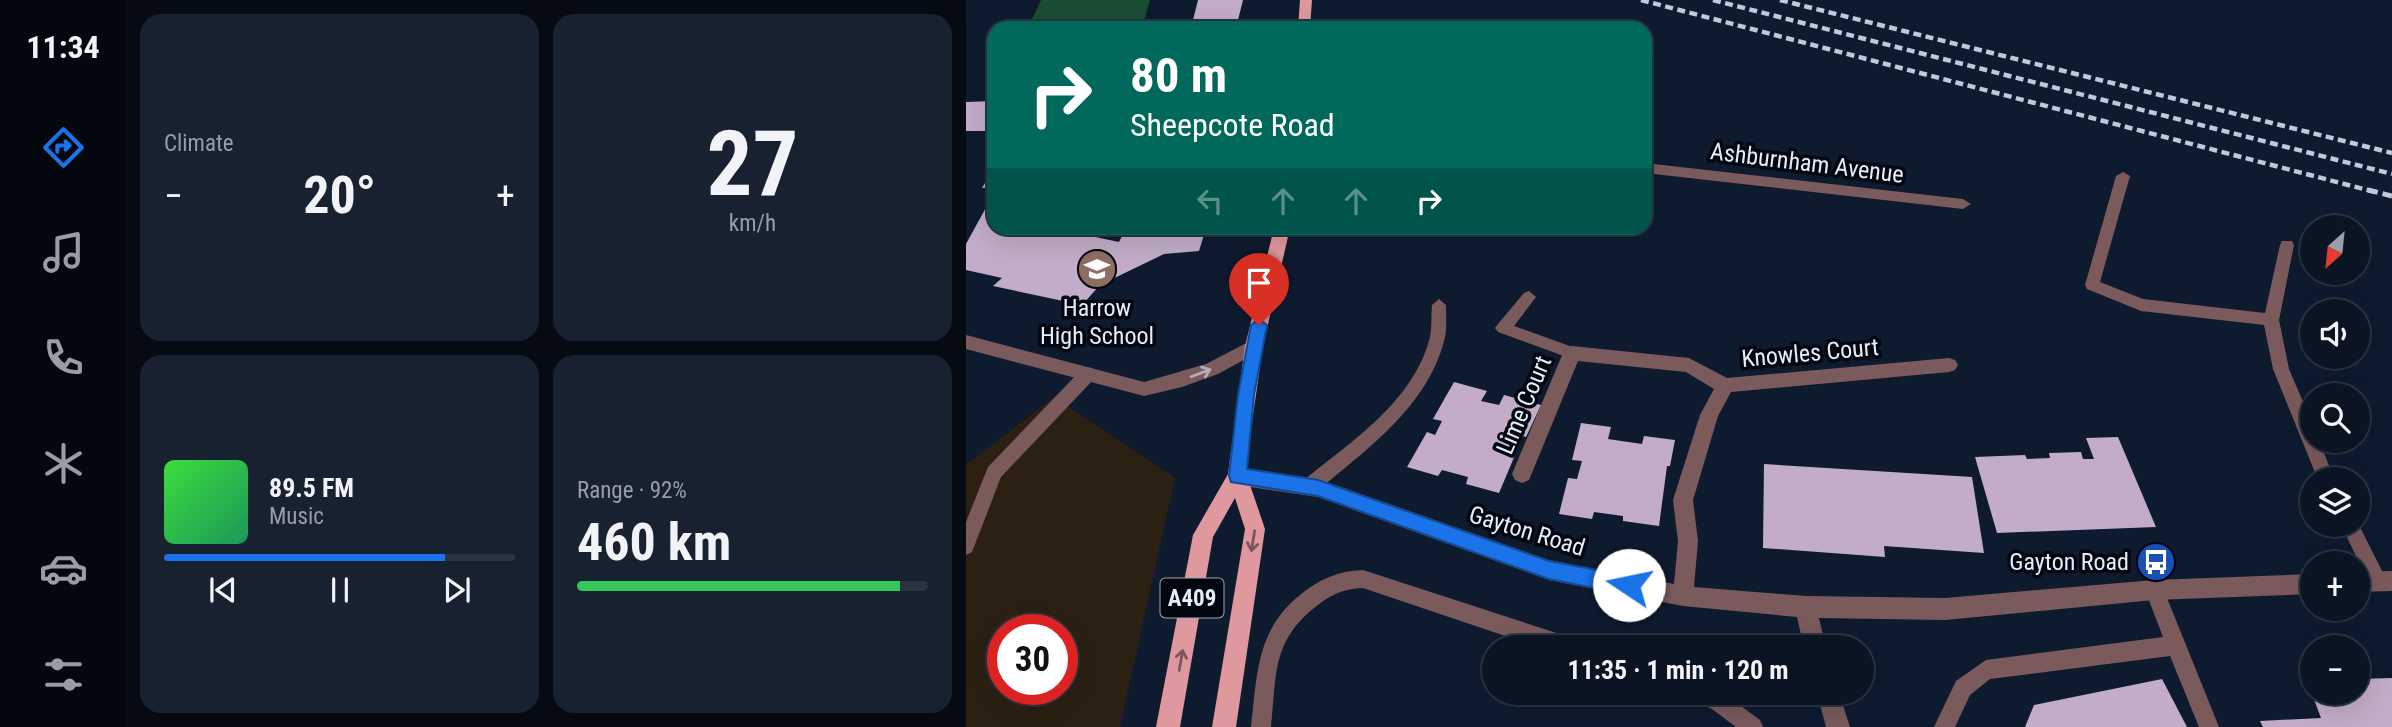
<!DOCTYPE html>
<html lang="en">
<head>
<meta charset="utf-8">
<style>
  :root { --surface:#0a1423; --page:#182130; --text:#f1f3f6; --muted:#999ea6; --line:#2a3341; --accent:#1a73e8 }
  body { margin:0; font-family:"Roboto Condensed",sans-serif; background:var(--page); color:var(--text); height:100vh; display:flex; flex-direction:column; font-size:26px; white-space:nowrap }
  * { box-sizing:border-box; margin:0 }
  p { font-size:23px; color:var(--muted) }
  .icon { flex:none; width:38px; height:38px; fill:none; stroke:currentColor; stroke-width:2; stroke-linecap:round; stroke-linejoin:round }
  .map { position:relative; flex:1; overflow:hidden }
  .sheet { display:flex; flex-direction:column; gap:14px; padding:14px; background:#060b13; width:840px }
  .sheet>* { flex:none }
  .guide { position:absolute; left:21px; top:21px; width:665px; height:214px; border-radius:21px; box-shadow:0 7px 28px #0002,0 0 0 2px var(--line); background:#00695c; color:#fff; overflow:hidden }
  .needle { width:46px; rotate:207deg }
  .buttons { position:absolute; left:1334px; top:215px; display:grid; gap:14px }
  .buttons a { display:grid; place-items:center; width:70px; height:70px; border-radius:50%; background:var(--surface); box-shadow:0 7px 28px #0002,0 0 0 2px var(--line); font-size:35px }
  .speed { position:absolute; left:21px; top:614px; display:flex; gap:14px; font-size:35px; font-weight:700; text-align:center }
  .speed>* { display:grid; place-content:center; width:91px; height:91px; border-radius:50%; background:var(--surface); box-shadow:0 7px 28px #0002,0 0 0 2px var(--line); line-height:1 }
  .speed .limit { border:10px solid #d22; background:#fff; color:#111 }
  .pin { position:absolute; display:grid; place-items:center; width:60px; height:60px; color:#fff; margin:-72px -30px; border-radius:50% 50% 50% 0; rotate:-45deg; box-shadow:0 0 7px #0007 }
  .pin .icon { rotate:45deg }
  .me { position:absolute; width:77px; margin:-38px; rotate:281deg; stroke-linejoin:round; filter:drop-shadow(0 0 5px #0008) }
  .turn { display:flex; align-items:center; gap:24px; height:147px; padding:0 28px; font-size:32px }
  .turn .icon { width:91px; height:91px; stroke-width:2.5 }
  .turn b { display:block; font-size:49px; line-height:60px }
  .lanes { display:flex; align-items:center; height:66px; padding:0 28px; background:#0003; justify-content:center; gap:35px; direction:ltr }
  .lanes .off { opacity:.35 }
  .big { font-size:52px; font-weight:700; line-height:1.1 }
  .sheet .widget { flex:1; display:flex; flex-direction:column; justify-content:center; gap:10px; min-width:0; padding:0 24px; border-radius:21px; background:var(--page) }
  .sheet .dial { align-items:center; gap:0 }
  .dial b { font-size:91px; line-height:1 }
  .song { display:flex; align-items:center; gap:21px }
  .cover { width:84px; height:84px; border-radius:10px; background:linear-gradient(135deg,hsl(120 70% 55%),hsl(150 70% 35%)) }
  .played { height:7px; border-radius:4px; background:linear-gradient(90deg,var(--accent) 80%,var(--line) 80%) }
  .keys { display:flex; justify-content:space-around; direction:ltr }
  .heat { display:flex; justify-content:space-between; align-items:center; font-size:38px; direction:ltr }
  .charge { height:10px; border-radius:5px; background:linear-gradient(90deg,#34c759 92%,var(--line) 0) }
  .sheet .tiles { flex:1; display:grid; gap:14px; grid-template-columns:repeat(2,1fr) }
  .trip { position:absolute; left:516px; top:635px; width:392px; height:70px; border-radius:35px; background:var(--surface); box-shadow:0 7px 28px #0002,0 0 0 2px var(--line); font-weight:700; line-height:70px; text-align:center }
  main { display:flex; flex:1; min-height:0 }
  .tab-bar { display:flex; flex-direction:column; width:126px; justify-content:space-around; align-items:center; background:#04080e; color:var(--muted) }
  .tab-bar .icon { width:49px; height:49px }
  .tab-bar .on { color:var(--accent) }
  .tab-bar b { font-size:32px; color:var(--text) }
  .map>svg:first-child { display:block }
</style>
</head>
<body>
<main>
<nav class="tab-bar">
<b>11:34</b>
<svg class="icon on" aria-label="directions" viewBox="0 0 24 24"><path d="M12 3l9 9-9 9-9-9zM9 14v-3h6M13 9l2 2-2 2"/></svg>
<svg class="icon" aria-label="music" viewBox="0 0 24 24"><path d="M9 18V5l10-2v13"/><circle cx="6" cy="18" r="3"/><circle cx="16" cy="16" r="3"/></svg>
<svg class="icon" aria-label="phone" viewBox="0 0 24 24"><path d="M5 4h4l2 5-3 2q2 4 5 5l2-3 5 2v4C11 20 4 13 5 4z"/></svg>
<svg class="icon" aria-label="climate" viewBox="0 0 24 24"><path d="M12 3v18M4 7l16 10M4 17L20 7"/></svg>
<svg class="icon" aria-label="car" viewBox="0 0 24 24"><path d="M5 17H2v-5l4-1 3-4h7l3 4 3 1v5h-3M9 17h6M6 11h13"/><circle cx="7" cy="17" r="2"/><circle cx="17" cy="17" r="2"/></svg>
<svg class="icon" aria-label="filters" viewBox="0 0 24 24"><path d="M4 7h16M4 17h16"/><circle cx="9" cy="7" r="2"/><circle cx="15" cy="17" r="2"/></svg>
</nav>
<section class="sheet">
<div class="tiles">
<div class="widget"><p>Climate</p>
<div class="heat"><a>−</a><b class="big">20°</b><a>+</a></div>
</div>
<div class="widget dial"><b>27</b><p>km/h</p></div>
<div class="widget">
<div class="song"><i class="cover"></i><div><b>89.5 FM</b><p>Music</p></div></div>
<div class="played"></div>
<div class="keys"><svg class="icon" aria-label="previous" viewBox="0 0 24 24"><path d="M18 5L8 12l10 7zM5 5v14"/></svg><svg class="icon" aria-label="pause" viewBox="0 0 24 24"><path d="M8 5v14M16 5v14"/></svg><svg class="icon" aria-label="next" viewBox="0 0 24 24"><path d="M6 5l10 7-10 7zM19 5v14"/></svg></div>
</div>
<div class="widget"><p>Range · 92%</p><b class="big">460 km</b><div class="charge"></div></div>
</div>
</section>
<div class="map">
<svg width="1426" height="727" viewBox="0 0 1426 727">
  <rect width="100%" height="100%" fill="#0e1b2f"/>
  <path fill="#2b2012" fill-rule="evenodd" d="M88,397l121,81 -55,249h-154v-262zM37,630h59v60h-59z"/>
  <path fill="#1a4d33" d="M75,0h109l-8,28h-114z"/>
  <path fill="#c2acc7" d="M232,0h45l-7,28h-45z
    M28,101v30h-28v-29z
    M28,168v19l-12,1z
    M28,193v35h59l66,14 7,-14h80l-7,23 -35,3 -64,31 -18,20 -89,-19 9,-8 -36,-8v-26z
    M488,382l33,9 -6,10 18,4 5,-10 37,10 -15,32 -3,-1 -24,57 -33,-9 2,-7 -26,-7 -4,6 -31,-9 20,-35 8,3 7,-14 -9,-2z
    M615,423l30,4 -3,12 34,5 2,-8 31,4 -5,26h-3l-8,60 -36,-5v-5l-29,-4 -2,7 -33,-5 9,-36 9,1 5,-18 -10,-1z
    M1152,437l38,90 -159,6 -22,-76 50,-2 2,4 23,-1 -1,-5 32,-1 2,7h11l-8,-21z
    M798,464l208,13 12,76 -100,-7 1,11 -122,-9z
    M1426,678v49h-129l-3,-6 61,-3 -14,-37 5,-1v13h45v-14z
    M1196,679l25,48h-162l9,-22z"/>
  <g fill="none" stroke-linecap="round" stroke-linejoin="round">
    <path fill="#7b5a5c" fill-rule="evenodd" d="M1157,172l7,4 -30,106 43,17 122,14 15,-68 2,-4h10l2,4 -15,75 10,49 23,54v18h7l16,39h-17l-45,-111 -9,-44 -123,-14 -54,-22 -2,-4 31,-109z
      M563,291l7,6 -22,29 64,23 2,4 -2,4 -6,2 -74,-27 -3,-4 3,-4 26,-31z
      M473,299l7,6c0,10 1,22 -1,32 -16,69 -78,112 -129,155l-6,2 -6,-2 -3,-6 3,-6c48,-39 110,-79 126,-143 2,-10 1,-22 2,-32z
      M122,367l6,2 2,5 -2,5 -93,98 -29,75 -6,3v-33l22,-55 94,-98z
      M1391,521l30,60 -2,6 -7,3 -7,-3 -30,-62h16z
      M397,570l209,68 7,3 3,7h-41l-178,-60c-21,1 -33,7 -49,20 -43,35 -37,68 -43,119h-20c6,-51 5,-97 49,-132 20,-16 37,-24 63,-25z
      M1188,581l7,2 58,144h-20l-29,-71 -180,23 -20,16 -15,32h-21l22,-46 30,-21 177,-23 -18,-47 2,-7z
      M724,693h33l37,27 3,7h-27l-24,-18 -19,-9z"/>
    <path fill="#7b5a5c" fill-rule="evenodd" d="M537,23l4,1 2,4h-12z
      M679,163l318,36 8,5 -8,5 -318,-36z
      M0,335l178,47 62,-18 48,-25 6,2 3,5 -3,5 -42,23 -36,13 -38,9 -178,-47z
      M606,346l117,12 38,20 222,-20 6,2 3,5 -3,5 -6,2 -218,20 -13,24 -25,84 5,41 -4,46 112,9 139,2 209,-18 158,-6v20l-158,6 -209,20 -126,-2 7,30h-22l-7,-31 -114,-11 -134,-26 -231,-83 -81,-12 -7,-3 -3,-6 3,-6 7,-3 81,12 231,81 125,24 4,-43 -5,-41 27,-85 14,-26 -28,-17 -108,-11 -49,119 -7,3 -7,-3 -3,-6 51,-121 3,-5z
      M1426,571v20l-35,1v-20z
      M851,693h22l11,34h-24z"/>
    <path fill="#de989e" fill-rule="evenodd" d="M334,0h12l-2,28h-12z
      M308,228h16l-27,118 -13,90 -3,40 18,53 -29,198h-24l33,-198 -10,-31 -22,39 -33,190h-24l37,-192 35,-61 17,-128z"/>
    <path stroke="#bfc9d9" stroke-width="4.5" stroke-dasharray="8 4.5" stroke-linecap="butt" d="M675,0l734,192
      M747,0l679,174
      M814,0l612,153"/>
    <path stroke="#bfc9d9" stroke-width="5" stroke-dasharray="10 5" stroke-linecap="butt" d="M1402,190l24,6"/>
  </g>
  <defs><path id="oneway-shaft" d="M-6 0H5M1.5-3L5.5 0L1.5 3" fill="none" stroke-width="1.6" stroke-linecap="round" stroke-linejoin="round" transform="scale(1.75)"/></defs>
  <use stroke="#b5abb4" href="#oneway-shaft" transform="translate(235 373) rotate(-21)"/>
  <g stroke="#7b565d">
    <use href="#oneway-shaft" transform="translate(287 541) rotate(99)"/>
    <use href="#oneway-shaft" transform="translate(215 660) rotate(-80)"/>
  </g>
  <path fill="#1a73e8" stroke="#114b97" stroke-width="2" d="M293,319l8,6 -13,70 -7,74 71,11 231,81 80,15 7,3 3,6 -3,7 -7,3 -80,-16 -231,-83 -87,-14 -2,-6 9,-81 13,-70z"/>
  <defs>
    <g id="school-disc" transform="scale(2.0125)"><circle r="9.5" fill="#8d6e63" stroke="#03060e"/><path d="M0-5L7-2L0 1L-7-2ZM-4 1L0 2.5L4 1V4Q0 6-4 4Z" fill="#fff"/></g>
    <g id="bus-disc" transform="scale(2.0125)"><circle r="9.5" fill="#1a4fb4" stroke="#03060e"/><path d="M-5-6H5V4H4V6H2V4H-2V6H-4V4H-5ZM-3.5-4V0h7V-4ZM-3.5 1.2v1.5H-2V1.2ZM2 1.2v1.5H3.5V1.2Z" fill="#fff"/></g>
  </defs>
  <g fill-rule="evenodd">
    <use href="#school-disc" x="131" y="269"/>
    <use href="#bus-disc" x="1190" y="562"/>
  </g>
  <g text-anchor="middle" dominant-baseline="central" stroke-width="7" stroke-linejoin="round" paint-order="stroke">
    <rect fill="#03060e" stroke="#a0a8b5" stroke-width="2" x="194.5" y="578.5" width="63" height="39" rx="5"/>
    <g font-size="23" font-weight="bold" fill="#e4edfc">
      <text x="226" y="598">A409</text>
    </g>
    <g font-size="24" fill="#e4edfc" stroke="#03060e">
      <text transform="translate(841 163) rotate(7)">Ashburnham Avenue</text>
      <text transform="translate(844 353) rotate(-5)">Knowles Court</text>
      <text transform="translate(558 405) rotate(-67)">Lime Court</text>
      <text transform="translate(561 531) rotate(17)">Gayton Road</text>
    </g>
    <g font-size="24" fill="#e4edfc" stroke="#03060e">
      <text x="131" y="308">Harrow<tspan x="131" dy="28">High School</tspan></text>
      <text x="1163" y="562" text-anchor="end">Gayton Road</text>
    </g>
  </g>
</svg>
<div class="buttons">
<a><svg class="needle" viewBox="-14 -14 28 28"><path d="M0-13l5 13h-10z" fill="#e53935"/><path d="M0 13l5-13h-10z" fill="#999ea6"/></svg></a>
<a><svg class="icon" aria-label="sound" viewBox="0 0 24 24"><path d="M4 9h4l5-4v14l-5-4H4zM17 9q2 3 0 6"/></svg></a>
<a><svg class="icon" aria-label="search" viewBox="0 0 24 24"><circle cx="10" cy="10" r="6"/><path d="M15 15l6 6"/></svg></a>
<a><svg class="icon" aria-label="layers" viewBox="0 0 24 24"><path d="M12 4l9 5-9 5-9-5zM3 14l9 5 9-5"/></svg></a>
<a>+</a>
<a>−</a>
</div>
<div class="speed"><div class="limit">30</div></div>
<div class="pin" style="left:293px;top:325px;background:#d93025"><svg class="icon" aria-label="arrive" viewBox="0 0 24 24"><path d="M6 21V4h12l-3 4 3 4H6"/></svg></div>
<svg class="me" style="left:663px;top:585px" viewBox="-20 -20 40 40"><circle r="19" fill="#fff"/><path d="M0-13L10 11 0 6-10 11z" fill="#1a73e8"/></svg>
<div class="trip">11:35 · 1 min · 120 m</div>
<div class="guide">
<div class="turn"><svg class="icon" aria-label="right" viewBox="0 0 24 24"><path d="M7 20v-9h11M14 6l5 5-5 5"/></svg><div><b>80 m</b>Sheepcote Road</div></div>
<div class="lanes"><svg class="icon off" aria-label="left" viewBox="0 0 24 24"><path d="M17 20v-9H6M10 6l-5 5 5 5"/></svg><svg class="icon off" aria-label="ahead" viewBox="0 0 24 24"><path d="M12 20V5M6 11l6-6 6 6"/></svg><svg class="icon off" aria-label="ahead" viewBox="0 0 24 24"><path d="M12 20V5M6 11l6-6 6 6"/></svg><svg class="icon" aria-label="right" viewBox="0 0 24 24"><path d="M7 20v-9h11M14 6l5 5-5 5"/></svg></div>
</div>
</div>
</main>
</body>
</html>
